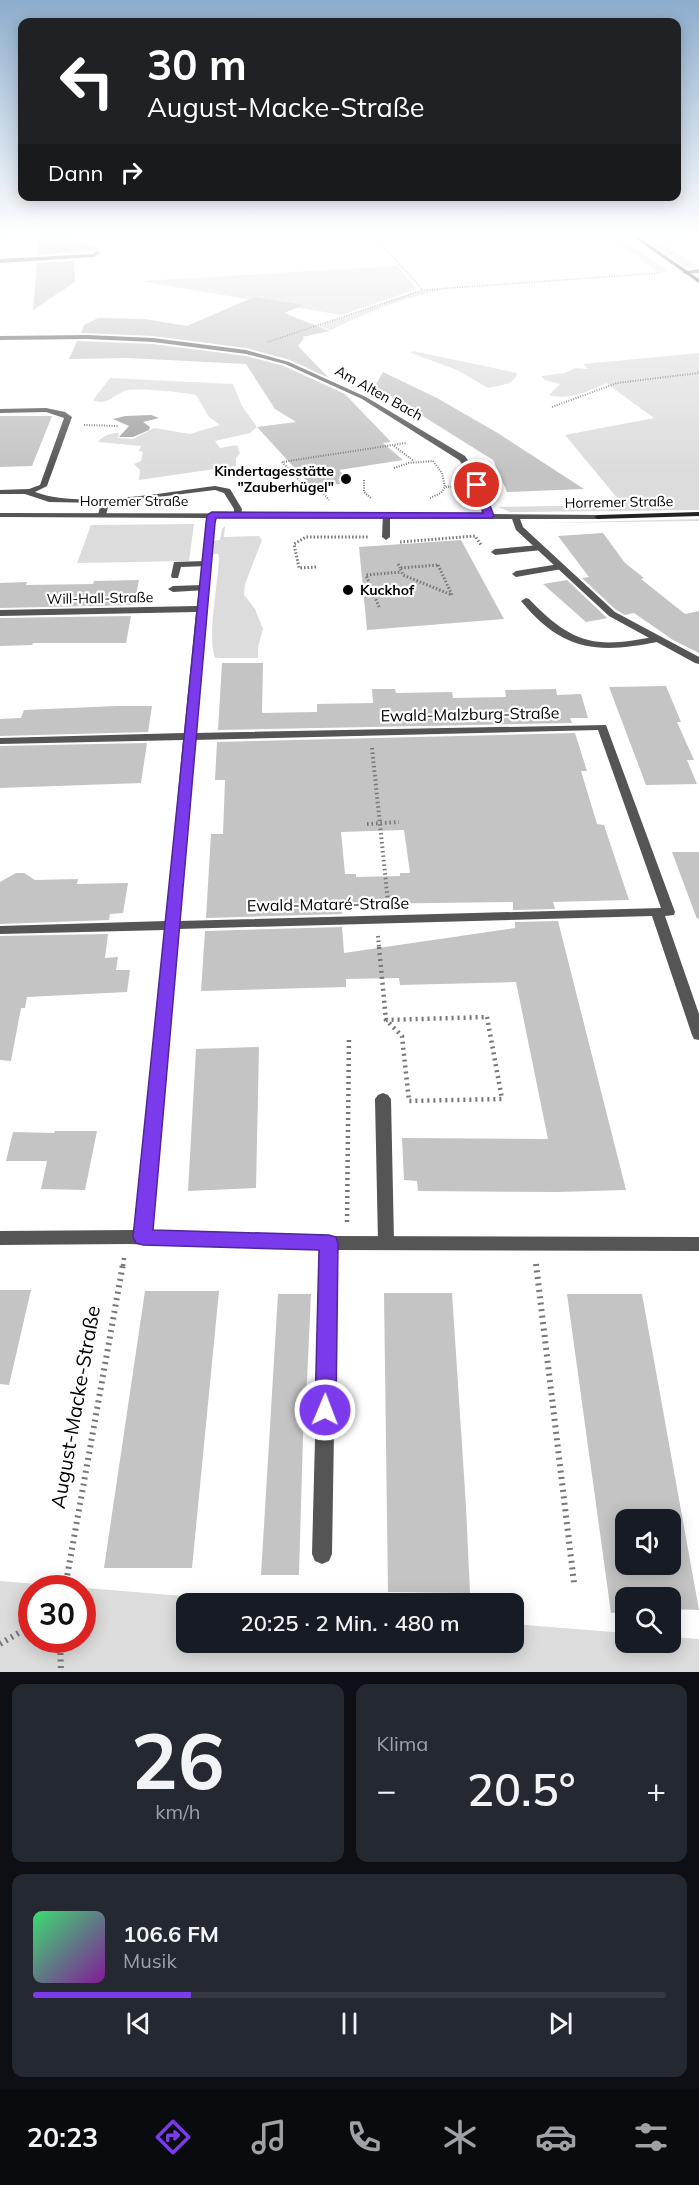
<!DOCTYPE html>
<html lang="de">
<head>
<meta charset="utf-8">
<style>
  :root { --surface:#171b24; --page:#242831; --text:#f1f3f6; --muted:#9ea1a6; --line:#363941; --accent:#7c3aed }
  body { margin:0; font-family:Mulish,sans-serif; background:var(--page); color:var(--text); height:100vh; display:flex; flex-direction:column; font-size:22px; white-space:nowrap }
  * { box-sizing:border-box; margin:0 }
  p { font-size:20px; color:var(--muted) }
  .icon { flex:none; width:33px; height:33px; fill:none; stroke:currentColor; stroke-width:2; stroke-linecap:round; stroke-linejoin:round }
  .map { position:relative; height:1672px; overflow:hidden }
  .details { display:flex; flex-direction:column; gap:12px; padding:12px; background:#0d0f14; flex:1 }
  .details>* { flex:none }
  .guide { position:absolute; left:18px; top:18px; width:663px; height:183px; border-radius:12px; box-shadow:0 3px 15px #0003; background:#202124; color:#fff; overflow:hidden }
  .controls { position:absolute; left:615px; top:1509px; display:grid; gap:12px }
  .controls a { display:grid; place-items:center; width:66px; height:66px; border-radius:12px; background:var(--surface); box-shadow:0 3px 15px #0003; font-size:30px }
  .speed { position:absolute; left:18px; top:1575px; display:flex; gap:12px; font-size:30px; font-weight:700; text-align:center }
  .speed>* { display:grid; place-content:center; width:78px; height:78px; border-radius:50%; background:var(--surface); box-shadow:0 3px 15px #0003; line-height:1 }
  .speed .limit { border:9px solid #d22; background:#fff; color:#111 }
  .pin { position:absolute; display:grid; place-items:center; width:51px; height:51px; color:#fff; margin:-26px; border:3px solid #fff; border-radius:50%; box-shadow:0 2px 6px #0007 }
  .me { position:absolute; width:66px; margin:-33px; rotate:1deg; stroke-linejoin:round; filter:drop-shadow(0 0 4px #0008) }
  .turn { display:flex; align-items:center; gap:21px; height:126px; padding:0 30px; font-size:27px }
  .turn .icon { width:78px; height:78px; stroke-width:2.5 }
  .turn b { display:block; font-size:42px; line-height:51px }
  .then { display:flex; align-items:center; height:57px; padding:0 30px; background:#0003; gap:12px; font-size:22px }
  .big { font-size:45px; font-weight:600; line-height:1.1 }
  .details .tile { flex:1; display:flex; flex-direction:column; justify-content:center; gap:9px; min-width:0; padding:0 21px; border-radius:12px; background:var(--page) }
  .details .dial { align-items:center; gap:0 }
  .dial b { font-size:78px; line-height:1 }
  .song { display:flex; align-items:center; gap:18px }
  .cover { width:72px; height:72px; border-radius:9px; background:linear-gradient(135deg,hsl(140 70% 55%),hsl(290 70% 35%)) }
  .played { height:6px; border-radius:3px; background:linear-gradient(90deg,var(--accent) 25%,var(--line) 25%) }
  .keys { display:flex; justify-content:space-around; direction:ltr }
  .heat { display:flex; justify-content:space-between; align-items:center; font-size:33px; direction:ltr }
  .details .tiles { flex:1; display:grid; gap:12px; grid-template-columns:1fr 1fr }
  .tile:last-child { grid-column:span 2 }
  .trip { position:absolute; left:176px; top:1593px; width:348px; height:60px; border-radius:12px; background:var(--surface); box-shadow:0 3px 15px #0003; font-weight:600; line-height:60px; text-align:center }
  .menu { display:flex; height:96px; justify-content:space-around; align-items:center; background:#090b0e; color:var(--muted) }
  .menu .icon { width:42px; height:42px }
  .menu .active { color:var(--accent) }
  .menu b { font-size:27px; color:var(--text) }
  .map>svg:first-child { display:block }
</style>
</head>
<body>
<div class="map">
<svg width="699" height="1672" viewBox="0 0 699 1672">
  <rect width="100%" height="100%" fill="#fff"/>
  <path fill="#dcdcdc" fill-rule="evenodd" d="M610,236h9l49,35 -9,2z
    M641,236h13l44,32h-12z
    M398,266l19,23 -75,26 -203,-34z
    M462,287c-46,5 -90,23 -131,43l-13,-4 98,-34z
    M413,351l104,22c-3,13 -18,12 -29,15l-31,-18 -46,-17z
    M699,353v157l-179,2h-10l-12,-5 125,-2 -58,-70 89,-17 -48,-35c-19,9 -33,16 -55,13l-1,-2 10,-10 -15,-4 -4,-4 24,-3 10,-5 13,1 -5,-5z
    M110,378l123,6 9,22 15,21 -7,6 -35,8 5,7 17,-3 3,8 -4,5v8l-97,14 1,-10 -6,-6 7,-3 2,-9 -4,-1 2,-5 -43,-4c6,-7 12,-9 21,-9l-1,5 15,1 21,-11 36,6 30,-9 -11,-8 -13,-22c-14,-3 -56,-7 -68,-5 -14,3 -19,17 -35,10z
    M699,519v2l-158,2z
    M194,524l-5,37 -112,2 14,-38z
    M225,526l-1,11 35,-1 3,4 -17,44 -1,11 11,14 8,20 -5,18v11h-43c-8,-22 3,-74 4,-100l-1,-4h-8l2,-13 8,-1 2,-11z
    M0,1581l268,22 -82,1v38h327v-18l112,9 1,9h44l1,-5 28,2v33h-699zM32,1588h50v52h-50z"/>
  <path fill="#a3a3a3" d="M151,415l8,3 -16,4 7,5 -1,3 -16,7h-14l10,-11 -16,-7 12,-3z"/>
  <path fill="#c4c4c4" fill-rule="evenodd" d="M57,236h8l36,14 -64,5 2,-16z
    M74,261l1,21 -42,28 4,-47z
    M254,297l50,8 -20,8 46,18 -28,6 2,1 -6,8 31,32 -39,-18 -44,-12 -93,-12 -72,-3 3,-8 14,-7 46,1 43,7z
    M77,341l76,3 93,12 38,10 61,28 46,48 -8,1 20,17 -64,10 13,12 -39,6 -56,-61 39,-5 -21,-13 -29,-45 -118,-6 -59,1z
    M383,372l54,26 59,34 88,57 -77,3 -14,-32 -118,-74z
    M0,416h52l-20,50 -32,1z
    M603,533l22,30 19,15 -3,1 44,35 14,-3v42l-26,-13 -39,-27 -9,2 -9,-5 -34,-32 7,-1 -31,-41z
    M461,540l43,79 -137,11 -8,-83z
    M139,580l-5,25 -134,3v-25l27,-1 -1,3 67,-1 1,-3z
    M567,580l40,38h1l-22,4 -43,-38z
    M131,616l-5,27h-93l-1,2 -32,1v-28z
    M222,663h41l-1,50 55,-1v-8l56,-1 -1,-14h23l1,4 56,-1 1,6 53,-1 -1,-7 51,-1 1,6 24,-1 7,24h-18l2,5 -354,7z
    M666,686l15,36h-4l17,38h-7l10,24 -51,1 -37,-98z
    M116,706h36l-4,26 -148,4v-17l21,-1 3,-8z
    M575,733l12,38h-6l16,53 7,1 25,75 -76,2 2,7 -42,1v-8l-155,2v3h-17l1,7 -136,4 5,-84h12l2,-54h-10l2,-38zM404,830l6,43h-10v3l-44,1v-3h-11l-4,-42z
    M147,743l-6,40 -141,5v-42z
    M672,852h27v66l-2,1z
    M16,873h8l11,7 43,-1 -1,5 51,-1 -5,30 -13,1 -1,6 -109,4v-42z
    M558,921l68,269 -68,2 -140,-1 -1,-10 -13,-1 -2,-42 146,1 -32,-157 -116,3 -1,-7 -53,1v8l-145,4 4,-60 137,-4 2,26 171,-25v-6z
    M108,934l-3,24 13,-1 -2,13h14l-3,22 -100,5 -2,11h-4l-10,53 -11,-1v-124z
    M259,1047l-3,141 -68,3 8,-142z
    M55,1131h42l-12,59 -44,-1 6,-28h-41l7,-29 41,1z
    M0,1290h31l-22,95 -9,-1z
    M145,1291h74l-27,277h-88z
    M384,1293h68l14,213 4,87 -82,-1z
    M278,1294h33l-5,108h-2l-5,173h-38z
    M567,1294h75l57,316 -29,-1v-11h-44v14l-15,1zM626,1520h44v44h-44z"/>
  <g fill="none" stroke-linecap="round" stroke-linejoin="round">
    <path stroke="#777" stroke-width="1.5" stroke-dasharray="1 1.5" stroke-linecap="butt" d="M374,236l48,53
      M268,342l155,-52 237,-17"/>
    <path stroke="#777" stroke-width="2" stroke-dasharray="1 1.5" stroke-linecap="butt" d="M552,407l65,-24 82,-10
      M84,425l35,1
      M394,446l20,15
      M394,468l15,-5 24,-2 9,12 3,14
      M364,480v12l8,7
      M280,488l24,-3 -22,-23 124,-19
      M319,488l10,12
      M430,498l11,-5 4,-6 14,-1"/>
    <path stroke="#777" stroke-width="3" stroke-dasharray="1.5 2" stroke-linecap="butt" d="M400,542l75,-6 6,9
      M398,564l2,4
      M438,565l14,30 -49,-20 -3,-7z
      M316,567l-17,1 -5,-24 12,-7h63
      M379,607l-13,-32 35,-3"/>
    <path stroke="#777" stroke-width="4" stroke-dasharray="1.5 3" stroke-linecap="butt" d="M372,748l16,154
      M367,824l32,-2
      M378,936l1,12"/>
    <path stroke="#777" stroke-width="4.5" stroke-dasharray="2 4" stroke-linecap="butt" d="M379,947l7,73
      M487,1017l15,82 -93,2 -7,-65 -16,-16z
      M347,1222l2,-186
      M123,1266l1,-8"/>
    <path stroke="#777" stroke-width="6" stroke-dasharray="2 4.5" stroke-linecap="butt" d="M536,1264l38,319
      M65,1588l58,-324
      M60,1640l1,32
      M0,1644l32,-19"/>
    <path fill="#555" fill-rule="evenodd" d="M0,236h37l-37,2z
      M97,251l5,1 -8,5 -94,6v-4l93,-5z
      M699,269v4l-14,1 -3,-2z
      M46,408l19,4 7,5 -25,69 -12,6c45,17 131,0 180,-6l15,3 12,20 -1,6 -7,2v-8l-10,-16 -9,-3 -106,13 -3,12 -4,2 -4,-2 3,-12 -52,-1 -24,-8h-25v-4l29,-1 11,-4 24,-67 -18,-6 -46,1v-4z
      M383,513l7,2v22l-4,3 -4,-3z
      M539,545l3,1v4l-47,5 -4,-3 4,-3z
      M205,561l3,1v4l-27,1 -3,11h-6l-1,-2 3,-14z
      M559,564l4,3 -1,2 -46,8 -4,-3 4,-3z
      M203,585l3,1v4l-33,2 -5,-3 5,-3z
      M526,598l3,1c44,46 67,50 128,37l5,3 -5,3c-60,12 -95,9 -136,-41z
      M383,1093l5,2 3,4 3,143 -2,5 -6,2 -6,-2 -2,-5 -3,-143 3,-4z"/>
    <path fill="#555" fill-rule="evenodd" d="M87,335l66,3 93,12 43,12 77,35 99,59 13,19 14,39 109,1v4h-81l3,8 92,85 84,45v7l-4,-1 -86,-47 -93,-86 -4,-11 -296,-1 -6,36 -15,179 411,-8 69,187 -1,3 -9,1 34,98v26l-5,-1 -2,-4 -40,-119 -474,13 -26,302 177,5 370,1v14l-362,-1 -5,304 -3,7 -7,3 -7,-3 -3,-7 8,-304 -192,-6 -128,1v-14l135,-1 30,-300 -165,4v-8l166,-5 17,-181 -183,4v-6l184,-5 12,-121 -196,4v-6l197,-4 10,-88 -207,-1v-4l484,1 -14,-39 -11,-15 -97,-61 -77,-35 -39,-10 -93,-12 -66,-3 -87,1v-4zM598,730l63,178 -482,13 15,-181z"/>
    <path fill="#222" fill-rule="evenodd" d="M632,236h5l62,43v4z
      M699,512v4l-101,3 -4,-2 4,-2z"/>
  </g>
  <linearGradient id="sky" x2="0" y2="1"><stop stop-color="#8cadcc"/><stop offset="0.5" stop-color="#fff"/><stop offset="1" stop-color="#fff" stop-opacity="0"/></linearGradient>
  <rect width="699" height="470" fill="url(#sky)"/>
  <path fill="#7c3aed" stroke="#51269a" stroke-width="1.5" d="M474,483l8,2 12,31 -2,2h-276l-1,5 -62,707 176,5 7,2 2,6 -2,167 -3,7 -8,3 -7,-3 -3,-7 4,-160 -176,-5 -7,-2 -3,-6 73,-714 1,-8 5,-3 271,1 -10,-28z"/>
  <g fill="#000" stroke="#fff" stroke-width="2">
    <circle cx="346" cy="479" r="6"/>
    <circle cx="348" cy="590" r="6"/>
  </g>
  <g text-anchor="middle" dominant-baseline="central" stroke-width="4.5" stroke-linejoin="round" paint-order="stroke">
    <g font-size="14" fill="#000" stroke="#fff">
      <text transform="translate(379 393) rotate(29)">Am Alten Bach</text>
      <text x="134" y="501">Horremer Straße</text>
      <text transform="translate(619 502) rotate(-1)">Horremer Straße</text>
      <text transform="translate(100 598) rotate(-1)">Will-Hall-Straße</text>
    </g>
    <g font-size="14" font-weight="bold" fill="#000" stroke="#fff" text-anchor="end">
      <text x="334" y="471">Kindertagesstätte<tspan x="334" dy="16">"Zauberhügel"</tspan></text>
      <text x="360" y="590" text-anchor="start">Kuckhof</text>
    </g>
    <g font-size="16" fill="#000" stroke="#fff">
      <text transform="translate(470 714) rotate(-1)">Ewald-Malzburg-Straße</text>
      <text transform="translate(328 904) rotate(-1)">Ewald-Mataré-Straße</text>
    </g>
    <g font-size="20" fill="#000" stroke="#fff">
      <text transform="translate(75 1407) rotate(-80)">August-Macke-Straße</text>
    </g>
  </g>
</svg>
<div class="controls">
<a><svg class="icon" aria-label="sound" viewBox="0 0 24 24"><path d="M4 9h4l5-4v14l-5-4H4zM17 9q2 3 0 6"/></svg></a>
<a><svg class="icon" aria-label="search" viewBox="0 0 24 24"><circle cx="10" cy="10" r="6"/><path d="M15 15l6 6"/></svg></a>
</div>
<div class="speed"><div class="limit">30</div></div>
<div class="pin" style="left:477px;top:485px;background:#d93025"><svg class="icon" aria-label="arrive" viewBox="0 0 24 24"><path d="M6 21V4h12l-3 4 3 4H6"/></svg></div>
<svg class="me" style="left:325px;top:1410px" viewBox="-20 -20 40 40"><circle r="17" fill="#7c3aed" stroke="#fff" stroke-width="3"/><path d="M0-11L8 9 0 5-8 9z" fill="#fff"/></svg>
<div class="trip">20:25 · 2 Min. · 480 m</div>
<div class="guide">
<div class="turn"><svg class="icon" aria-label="left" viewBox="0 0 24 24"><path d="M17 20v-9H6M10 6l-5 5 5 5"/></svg><div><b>30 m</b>August-Macke-Straße</div></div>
<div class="then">Dann<svg class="icon" aria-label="right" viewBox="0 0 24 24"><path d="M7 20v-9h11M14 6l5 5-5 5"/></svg></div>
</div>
</div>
<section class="details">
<div class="tiles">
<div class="tile dial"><b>26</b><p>km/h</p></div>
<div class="tile"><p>Klima</p>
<div class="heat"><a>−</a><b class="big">20.5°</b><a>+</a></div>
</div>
<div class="tile">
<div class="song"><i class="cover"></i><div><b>106.6 FM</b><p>Musik</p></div></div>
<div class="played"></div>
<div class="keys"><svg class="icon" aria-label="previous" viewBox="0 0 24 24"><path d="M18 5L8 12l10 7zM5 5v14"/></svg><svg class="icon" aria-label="pause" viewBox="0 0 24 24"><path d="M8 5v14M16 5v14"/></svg><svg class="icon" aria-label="next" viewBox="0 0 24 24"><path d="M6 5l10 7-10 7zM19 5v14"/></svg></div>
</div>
</div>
</section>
<nav class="menu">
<b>20:23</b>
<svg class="icon active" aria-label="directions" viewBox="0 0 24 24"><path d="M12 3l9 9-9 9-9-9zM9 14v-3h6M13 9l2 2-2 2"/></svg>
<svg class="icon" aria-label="music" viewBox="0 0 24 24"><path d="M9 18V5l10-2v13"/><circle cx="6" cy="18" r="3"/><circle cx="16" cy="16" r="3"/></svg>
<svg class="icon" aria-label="phone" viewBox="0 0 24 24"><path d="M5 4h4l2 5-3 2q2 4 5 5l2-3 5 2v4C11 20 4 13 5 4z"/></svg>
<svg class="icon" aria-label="climate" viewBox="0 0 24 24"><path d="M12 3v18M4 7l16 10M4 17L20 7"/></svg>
<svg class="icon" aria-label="car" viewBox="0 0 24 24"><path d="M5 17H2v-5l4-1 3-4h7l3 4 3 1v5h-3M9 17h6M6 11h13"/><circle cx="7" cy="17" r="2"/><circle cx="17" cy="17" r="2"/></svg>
<svg class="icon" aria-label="filters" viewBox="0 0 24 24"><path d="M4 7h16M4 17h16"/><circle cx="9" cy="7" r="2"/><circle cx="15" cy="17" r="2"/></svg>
</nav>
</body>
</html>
